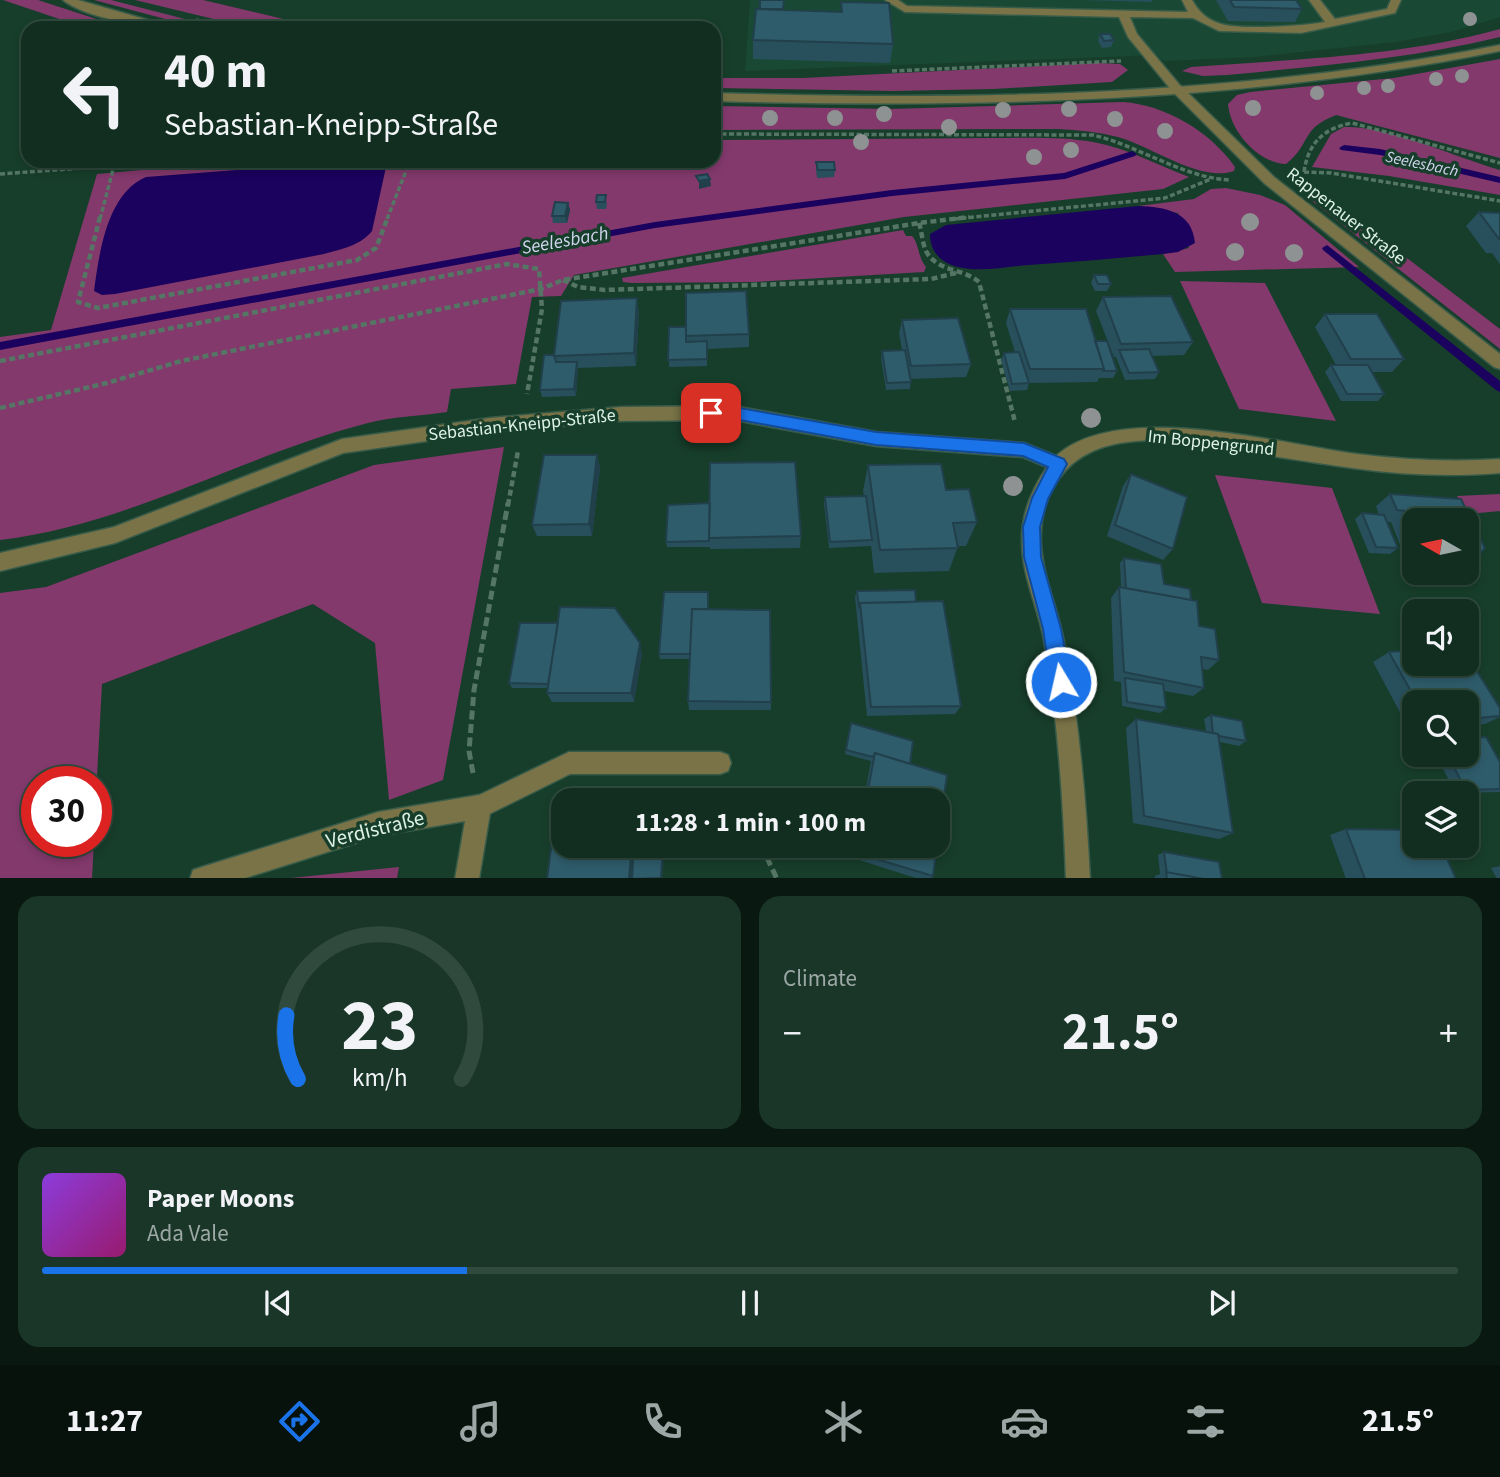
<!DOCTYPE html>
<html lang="en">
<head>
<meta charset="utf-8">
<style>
  :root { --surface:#112e20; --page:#1a3629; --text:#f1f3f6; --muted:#9ca8a5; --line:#304a3e; --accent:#1a73e8 }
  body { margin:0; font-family:"Source Sans 3",sans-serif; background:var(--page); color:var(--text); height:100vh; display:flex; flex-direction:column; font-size:26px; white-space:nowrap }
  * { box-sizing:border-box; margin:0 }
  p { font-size:23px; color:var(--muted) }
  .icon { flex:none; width:38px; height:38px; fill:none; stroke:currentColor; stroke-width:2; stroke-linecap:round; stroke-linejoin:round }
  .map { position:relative; height:878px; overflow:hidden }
  .panel { display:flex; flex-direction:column; gap:18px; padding:18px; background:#091912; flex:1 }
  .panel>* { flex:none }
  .guide { position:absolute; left:21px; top:21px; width:700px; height:147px; border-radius:21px; box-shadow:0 4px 10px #0003,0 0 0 2px var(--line); background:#112e20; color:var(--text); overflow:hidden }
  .needle { width:46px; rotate:279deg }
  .controls { position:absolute; left:1402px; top:508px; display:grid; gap:14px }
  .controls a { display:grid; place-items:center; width:77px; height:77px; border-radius:14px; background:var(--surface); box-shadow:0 4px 10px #0003,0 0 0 2px var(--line); font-size:35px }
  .speed { position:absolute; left:21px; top:766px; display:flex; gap:14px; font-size:35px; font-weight:700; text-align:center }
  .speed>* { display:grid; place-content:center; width:91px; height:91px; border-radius:50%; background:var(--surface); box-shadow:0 4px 10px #0003,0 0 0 2px var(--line); line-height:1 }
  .speed .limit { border:10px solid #d22; background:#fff; color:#111 }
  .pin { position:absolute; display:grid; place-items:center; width:60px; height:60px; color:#fff; margin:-30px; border-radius:14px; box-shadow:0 4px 10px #0006 }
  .me { position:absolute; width:77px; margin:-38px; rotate:351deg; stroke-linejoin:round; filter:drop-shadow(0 0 5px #0008) }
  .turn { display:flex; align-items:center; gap:24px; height:147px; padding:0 28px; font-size:32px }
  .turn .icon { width:91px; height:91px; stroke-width:2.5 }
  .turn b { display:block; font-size:49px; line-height:60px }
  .big { font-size:52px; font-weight:700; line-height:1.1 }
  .panel .card { flex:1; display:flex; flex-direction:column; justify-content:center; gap:10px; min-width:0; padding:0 24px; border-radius:21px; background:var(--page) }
  .panel .dial { align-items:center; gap:0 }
  .dial svg { height:182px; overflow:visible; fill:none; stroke:var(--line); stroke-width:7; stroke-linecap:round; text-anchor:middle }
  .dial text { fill:var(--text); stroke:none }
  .song { display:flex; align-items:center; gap:21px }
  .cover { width:84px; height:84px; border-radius:10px; background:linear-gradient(135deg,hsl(270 70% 55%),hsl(320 70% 35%)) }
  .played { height:7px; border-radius:4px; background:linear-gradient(90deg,var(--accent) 30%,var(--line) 30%) }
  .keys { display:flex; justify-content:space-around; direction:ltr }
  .heat { display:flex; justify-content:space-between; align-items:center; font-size:38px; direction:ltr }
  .panel .tiles { flex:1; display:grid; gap:18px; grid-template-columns:1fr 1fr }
  .card:last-child { grid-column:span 2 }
  .trip { position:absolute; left:551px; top:788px; width:399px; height:70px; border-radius:21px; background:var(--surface); box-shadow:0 4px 10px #0003,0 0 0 2px var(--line); font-weight:700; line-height:70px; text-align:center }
  .tabs { display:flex; height:112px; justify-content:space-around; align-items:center; background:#07120d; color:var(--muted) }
  .tabs .icon { width:49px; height:49px }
  .tabs .current { color:var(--accent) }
  .tabs b { font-size:32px; color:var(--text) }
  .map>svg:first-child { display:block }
</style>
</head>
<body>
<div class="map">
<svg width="1500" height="879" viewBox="0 0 1500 879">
  <rect width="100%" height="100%" fill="#173e2b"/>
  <path fill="#194934" d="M750,0h750v17l-49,15 -56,10 -141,15 -90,4 -8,-6 -411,16z"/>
  <path fill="#83396c" d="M3,0h35l86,28h-38z
    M94,0h17l109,28h-21z
    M135,0h68l118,28h-70z
    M1500,29v8c-90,22 -182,29 -273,38l-24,1 -21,-5 9,-4c103,-8 208,-10 309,-38z
    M1500,59v99l-164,-43c-36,14 -24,28 -50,49 -28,-1 -56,-33 -58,-60l9,-9 13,-3 144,-14z
    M1099,63l21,1 8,6 -16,12 -119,7 -99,2 -180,-3v-10h89z
    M1123,102c42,3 87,29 112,65l-1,4c-33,12 -83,-25 -116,-34 -20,-5 -40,-7 -60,-8l-344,1v-24l176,3z
    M1344,127c45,-1 111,30 156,43v25l-111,-19 -77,-9 19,-33z
    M991,138c33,0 69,-2 102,4 34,6 64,23 96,35l-26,12 -259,28 -330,58 -13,21 -29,1 -16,87 -65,5 -4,23c-25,4 -53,4 -79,11 -125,32 -239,102 -368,117v-203l51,-7 46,-156 145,-13h472v-21z
    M1310,187l17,10 173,132v20l-189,-149 -7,-11z
    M1226,188l34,7 25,10 74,62 -184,5 -12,-18 26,-6 -11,-35 -40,-7 56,-7 17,-10z
    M903,230l3,6h6c7,7 6,22 14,31l-2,5 -170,10 -122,1 -9,-1 -1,-4z
    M1180,281l85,2 71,138 -97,-12z
    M504,447l-61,333 -54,20 -14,-157 -62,-39 -211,80 -6,111v-13h-59v60h57l-2,36h-92v-285l46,-6 328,-122z
    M1215,475l117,13 48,126 -118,-11z
    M1500,494v17l-32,3 -11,-18z
    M399,867l-2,11h-106z"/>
  <path fill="#1b025e" d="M351,161h29l6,6 -14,64c-12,15 -31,18 -48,23l-209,40 -13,1 -8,-4c5,-37 13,-98 52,-114z
    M1138,206c27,1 54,5 57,37l-17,9 -15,2c-45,4 -89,8 -134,11 -24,2 -52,8 -75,1 -15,-5 -24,-16 -24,-32l16,-9z"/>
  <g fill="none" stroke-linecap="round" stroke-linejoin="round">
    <path fill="#1b025e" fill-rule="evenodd" d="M1344,145l36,4 120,28v6l-120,-28 -39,-5 -2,-2z
      M1132,151l5,3 -2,2 -70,23 -173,17 -237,32 -655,122v-8l655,-120 237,-32 172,-17z
      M1327,245l173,136v11l-4,-2 -173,-140 -1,-2z"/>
    <g stroke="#375b49" stroke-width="3">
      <path id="service" d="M885,0h13l9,6 281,6 -6,-12h10c7,12 15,20 29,24 20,6 83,2 104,-2l-16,-22h11l15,19 52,-10 4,-9h10l-6,13 -94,20 -82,-2 -26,-13 -63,-1 7,17 46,55 -6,4 -4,-1 -45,-55 -9,-20 -214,-5z
        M569,752h151l8,3 3,8 -3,8 -8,3h-150l-91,45 -8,-4 -4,-8 4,-8z"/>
    </g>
    <g stroke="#375b49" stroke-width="3">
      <path id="minor" d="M1177,85l4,1 93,91 226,177v15l-6,-2 -230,-184 -91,-91v-6z
        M734,406l142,26 148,11 32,13c63,-57 223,-12 301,-2 48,6 95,8 143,5v14c-50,4 -98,2 -148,-5 -35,-5 -70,-10 -105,-16 -61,-10 -157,-32 -194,36 -9,16 -13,37 -12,56 2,34 17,65 23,98 15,78 22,157 26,237h-24c-3,-80 -8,-160 -22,-239 -6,-33 -22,-64 -22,-98 -1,-27 10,-53 25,-75l-24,-10 -147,-11 -142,-26 -113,1 -131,11 -147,21 -228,90 -115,28v-18l114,-26 228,-88 148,-21 131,-11z
        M479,795l8,4 4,8 -12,72h-24l10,-58 -87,15 -136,43h-52l3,-9 9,-3 176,-55z"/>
    </g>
    <g stroke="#375b49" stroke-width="3">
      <path id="tertiary" d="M63,0h15l98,28c-29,0 -91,-10 -113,-28z
        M1500,45v6c-257,52 -524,57 -786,50v-8c262,8 528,3 786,-48z"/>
    </g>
    <path stroke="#557665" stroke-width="3.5" stroke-dasharray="5 2.5" stroke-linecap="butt" d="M196,20l41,8
      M892,71l229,-10
      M714,134l379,1c46,11 91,43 137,45
      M1304,172l27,1 169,28
      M1304,172c4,-29 20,-44 48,-49l148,40
      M0,174l180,-13
      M100,219l14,-53
      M387,219l23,-58
      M954,219l211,-21 46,-19"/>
    <path stroke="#557665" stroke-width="4.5" stroke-dasharray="6 3.5" stroke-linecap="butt" d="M100,217l-22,85 20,6 259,-48 19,-12 12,-31
      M919,223c3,9 3,19 7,28 11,21 37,17 53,31l36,140
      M563,280l15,7 27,3 326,-11 25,-6
      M0,361l507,-97 32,5 3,40 -15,85
      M0,408l107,-25 74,-22 360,-72 22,-9 356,-57 50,-6
      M508,505l10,-54"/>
    <path stroke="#557665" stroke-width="5" stroke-dasharray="9 4.5" stroke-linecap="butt" d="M473,773l-4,-22 5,-61 34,-187
      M761,845l16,34"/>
    <use href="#service" fill="#7a7347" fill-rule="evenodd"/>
    <use href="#minor" fill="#7a7347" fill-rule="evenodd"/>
    <use href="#tertiary" fill="#7a7347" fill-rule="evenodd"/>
  </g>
  <g fill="#8e9292">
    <circle cx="1470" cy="19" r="7"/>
    <circle cx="1462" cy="76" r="7"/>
    <circle cx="1436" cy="79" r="7"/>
    <circle cx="1388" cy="86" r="7"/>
    <circle cx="1364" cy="88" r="7"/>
    <circle cx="1317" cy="93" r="7"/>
    <circle cx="1253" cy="108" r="8"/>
    <circle cx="1069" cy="109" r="8"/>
    <circle cx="1003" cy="110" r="8"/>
    <circle cx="884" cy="114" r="8"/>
    <circle cx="770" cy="118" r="8"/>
    <circle cx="835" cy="118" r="8"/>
    <circle cx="1115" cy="119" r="8"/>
    <circle cx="949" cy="127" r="8"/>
    <circle cx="1165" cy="131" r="8"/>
    <circle cx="861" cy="142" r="8"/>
    <circle cx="1071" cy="150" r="8"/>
    <circle cx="1034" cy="157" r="8"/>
    <circle cx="1250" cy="222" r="9"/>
    <circle cx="1235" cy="252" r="9"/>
    <circle cx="1294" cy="253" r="9"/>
    <circle cx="1091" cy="418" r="10"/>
    <circle cx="1013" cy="486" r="10"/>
  </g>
  <path fill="#284f5c" d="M1082,0h70v2z
    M1216,0h80l6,9 -7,13 -67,-1z
    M841,2l52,42 -3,19 -137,-4v-19l30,-30 58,2z
    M1100,34l14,6 -3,7 -9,1 -4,-7z
    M816,162l19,8 -1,7 -17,1 -1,-8z
    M596,202h11l-1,7h-9z
    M568,203l2,7 -3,13h-14l-1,-7z
    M1479,212l21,1v51l-8,-11h-6l-20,-27z
    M1094,275l17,9 -4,7h-12l-4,-8z
    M1103,297l90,45 -9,13 -32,1 7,16 -4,7 -30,1 -9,-23h-2l-18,-46z
    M1010,309l85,32 22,30 -4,7h-14l-2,4 -68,1 -2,7 -17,1 -9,-31 3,-7 11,-1 -9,-29z
    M639,312l-3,54 -58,2 -2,28 -34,1 -2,-7 14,-35z
    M1325,314l79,45 -12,13h-20l12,22 -6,7h-37l-16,-29 6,-7h5l-21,-38z
    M902,320l69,44 -5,13 -55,2 -1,10 -24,1 -5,-32 1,-7 20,-1 -3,-17z
    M669,327l80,7v13l-42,2v17l-38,1z
    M597,455l3,13 -8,68h-55l-5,-11z
    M868,465l78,25 31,32 -11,24h-8l-9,25 -75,2 -3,-27 -42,2 -5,-44 1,-7 39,-1 -1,-5z
    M1131,474l42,75 -10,11 -56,-24 16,-50z
    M1390,494l71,5 24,49 -9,10 -10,7v-45h-52v41l-1,-1 -2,-5h-7l-13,-33h-4l11,26 -8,6 -21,-1 -14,-34 7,-6 17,2 -3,-9z
    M710,503l91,33 -1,12 -90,1v-2h-43l-1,-5z
    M1124,558l40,26 27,16 8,26 20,34 -11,10 -6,-1 2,19 -11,8 -29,-5 2,17 -6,5 -38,-7 -1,-24 -7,-1 -3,-83 8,-11h2l-1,-24z
    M857,591l59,11 45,104 -6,8 -88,2 -12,-119z
    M708,592l1,17 62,93v8h-82l-1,-9 2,-42h-30l-1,-5z
    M1389,652l111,56v9l-15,7 -19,2v-24h-52v28l-4,1 -37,-69z
    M642,653l-8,49h-82l-5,-9 1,-5h-36l-3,-5z
    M1211,715l35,26 -7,5 -19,-4 13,91 -14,6 -86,-16 -7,-95 10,-9 70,12 -2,-12z
    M851,723l59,41 28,36h-74l7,-39 -26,-7z
    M1436,754h30l34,8v30l-45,1z
    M1346,829l110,50h-110l-16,-44z
    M855,845h82l-4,31 -2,3h-12l-66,-21z
    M1164,852l58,27h-67v-3l5,-2 -2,-19z
    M1500,866v13h-3l-6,-11z"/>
  <path fill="#21404b" d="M710,179l1,7 -12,3v-8z
    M568,203l2,7 -3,13 -2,-7z
    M637,298l2,14 -3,54 -2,-13z
    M577,362l1,7 -2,27 -2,-7z
    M597,455l3,13 -8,68 -3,-12z
    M640,643l2,10 -8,49 -3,-9z
    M632,845h4l-3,34h-4z
    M663,845h2l-3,34h-1z"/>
  <path fill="#2f5c6b" stroke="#21404b" stroke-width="2" d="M760,0h24l-1,9h-23z
    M1230,0h66l6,9 -68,-2z
    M841,2l48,1 4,41 -140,-4 3,-31 86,3z
    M1100,34h10l4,6 -10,1z
    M816,162h18l1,8h-17z
    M707,174l3,5 -11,2 -3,-5z
    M597,195h9l-1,7h-9z
    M555,202l13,1 -3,13h-13z
    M1479,212l21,1v26h-1z
    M1094,275h13l4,9h-13z
    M746,291l3,43 -63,2v-43z
    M1171,296l22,46 -72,2 -18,-47z
    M637,298l-3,55 -80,3 7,-55z
    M1010,309h76l18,60h-74z
    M1325,314h52l27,45h-53z
    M958,318l13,46 -60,2 -9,-46z
    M669,327h17v15l21,-1v18l-39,1z
    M1095,341h12l10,30h-14l1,-2z
    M1149,349l10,23 -30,1 -10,-23z
    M905,350l6,32 -24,1 -5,-32z
    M1019,352l10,31 -17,1 -8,-31z
    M544,355h10l2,7h21l-3,27 -34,1z
    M1331,365h37l16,29h-37z
    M544,455h53l-8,69 -57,1z
    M795,462l6,74 -92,2 1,-75z
    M941,464l5,26 23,-1 8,33 -24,1 5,25 -78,2 -12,-85z
    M1131,474l56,23 -14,52 -58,-24z
    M1390,494l71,5 24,49 -9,10 -10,-6v-32h-52v10l-8,-19 -9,-1z
    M866,496l6,44 -42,2 -5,-45z
    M710,503l-1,38 -43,1 2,-37z
    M1362,513l22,2 14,33 -22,-1z
    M1124,558l37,6 3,20 26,5 1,11 -65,-12z
    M1119,587l78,14 2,25 16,3 4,31 -18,-3 3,31 -80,-16z
    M915,590l1,12 -56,1 -1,5 -2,-17z
    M664,592h44v17h-16l-2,45h-31z
    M943,601l18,105 -90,1 -11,-104z
    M560,607l55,1 25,35 -9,50h-84z
    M692,609l78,1 1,92 -83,-1z
    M520,623h38l-10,61 -39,-1z
    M1414,650v13h52v-9l34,54v8l-34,3v-17h-49l-28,-50z
    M1125,678l38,6 3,24 -39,-6z
    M1211,715l31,6 4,20 -27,-5 -1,-2 -5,-1z
    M1136,719l82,15 15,99 -89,-17z
    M851,723l62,18 -3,23 -35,-11 -2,4 -27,-7z
    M1486,737l14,25v27l-34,1 -19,-36h19v-16z
    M875,753l72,22 -9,64v-39h-72z
    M557,804h7v41h68l-3,34h-82z
    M1346,829l68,1v15h27l15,34h-91z
    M634,845h29l-2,33 -29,1z
    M857,845h80l-4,31 -77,-23z
    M1164,852l55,10 3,17h-18l-38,-7 1,2z
    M1166,872l38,7h-37z"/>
  <path fill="#1a73e8" stroke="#114b97" stroke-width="2" d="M711,407h23l142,25 148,11 40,16 3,5 -19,35 -8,28 1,30 20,72 10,53 -3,7 -7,3 -7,-3 -3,-7 -8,-53 -19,-72 -1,-30 9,-29 16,-31 -25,-11 -147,-11 -142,-26 -23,1 -7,-7z"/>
  <g text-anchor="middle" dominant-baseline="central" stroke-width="7" stroke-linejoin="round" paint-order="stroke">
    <g font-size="16" font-style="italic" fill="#d2d5ee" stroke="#173e2b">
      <text transform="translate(1422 164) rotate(12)">Seelesbach</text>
    </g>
    <g font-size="18" fill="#ddf2e6" stroke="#173e2b">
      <text transform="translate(1346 216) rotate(38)">Rappenauer Straße</text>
      <text transform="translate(522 425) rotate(-6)">Sebastian-Kneipp-Straße</text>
      <text transform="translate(1211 443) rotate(6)">Im Boppengrund</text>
    </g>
    <g font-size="19" font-style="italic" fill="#d2d5ee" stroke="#173e2b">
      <text transform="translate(565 241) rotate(-10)">Seelesbach</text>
    </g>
    <g font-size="21" fill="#ddf2e6" stroke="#173e2b">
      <text transform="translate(375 829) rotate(-14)">Verdistraße</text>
    </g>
  </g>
</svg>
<div class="controls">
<a><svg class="needle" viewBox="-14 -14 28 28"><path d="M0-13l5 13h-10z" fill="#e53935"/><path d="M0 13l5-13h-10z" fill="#9ca8a5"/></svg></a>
<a><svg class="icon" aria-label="sound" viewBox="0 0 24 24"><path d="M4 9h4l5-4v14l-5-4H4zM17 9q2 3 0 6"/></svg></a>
<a><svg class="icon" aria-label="search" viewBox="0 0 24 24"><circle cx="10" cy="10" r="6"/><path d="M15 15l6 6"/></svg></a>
<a><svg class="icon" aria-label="layers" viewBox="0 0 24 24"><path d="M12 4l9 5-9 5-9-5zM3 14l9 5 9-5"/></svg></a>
</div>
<div class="speed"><div class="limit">30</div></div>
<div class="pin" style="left:711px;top:413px;background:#d93025"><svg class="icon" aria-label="arrive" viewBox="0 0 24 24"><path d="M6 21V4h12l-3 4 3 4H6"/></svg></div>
<svg class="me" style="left:1061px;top:682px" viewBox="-20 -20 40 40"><circle r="17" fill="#1a73e8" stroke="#fff" stroke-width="3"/><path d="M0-11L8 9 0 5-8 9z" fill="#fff"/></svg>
<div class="trip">11:28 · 1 min · 100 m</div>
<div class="guide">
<div class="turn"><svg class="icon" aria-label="left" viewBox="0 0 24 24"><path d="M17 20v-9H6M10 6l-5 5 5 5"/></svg><div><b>40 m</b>Sebastian-Kneipp-Straße</div></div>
</div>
</div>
<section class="panel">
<div class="tiles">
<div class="card dial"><svg viewBox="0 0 100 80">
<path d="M14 69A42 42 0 1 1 86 69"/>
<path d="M14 69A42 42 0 0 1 9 41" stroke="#1a73e8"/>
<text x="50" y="56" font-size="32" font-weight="700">23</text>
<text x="50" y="72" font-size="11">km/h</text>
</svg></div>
<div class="card"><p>Climate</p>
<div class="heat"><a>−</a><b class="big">21.5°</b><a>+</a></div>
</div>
<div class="card">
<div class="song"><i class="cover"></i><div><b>Paper Moons</b><p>Ada Vale</p></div></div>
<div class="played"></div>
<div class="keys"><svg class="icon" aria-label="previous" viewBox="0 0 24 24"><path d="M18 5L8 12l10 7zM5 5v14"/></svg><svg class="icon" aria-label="pause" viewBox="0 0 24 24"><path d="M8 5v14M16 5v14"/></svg><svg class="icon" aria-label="next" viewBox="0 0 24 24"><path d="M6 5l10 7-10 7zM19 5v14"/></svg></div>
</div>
</div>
</section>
<nav class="tabs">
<b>11:27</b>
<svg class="icon current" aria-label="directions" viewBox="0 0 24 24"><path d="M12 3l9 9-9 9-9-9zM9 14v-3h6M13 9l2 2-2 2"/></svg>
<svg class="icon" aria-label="music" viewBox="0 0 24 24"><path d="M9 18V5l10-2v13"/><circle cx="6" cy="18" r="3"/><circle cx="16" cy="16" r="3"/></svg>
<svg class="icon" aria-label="phone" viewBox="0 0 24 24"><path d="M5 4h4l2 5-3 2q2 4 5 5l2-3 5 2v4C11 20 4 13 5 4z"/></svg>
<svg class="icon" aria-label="climate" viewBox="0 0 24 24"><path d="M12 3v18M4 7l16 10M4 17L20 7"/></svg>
<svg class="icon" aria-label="car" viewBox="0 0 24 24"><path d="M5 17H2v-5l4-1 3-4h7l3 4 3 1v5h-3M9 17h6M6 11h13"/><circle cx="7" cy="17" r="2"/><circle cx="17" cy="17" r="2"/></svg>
<svg class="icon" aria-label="filters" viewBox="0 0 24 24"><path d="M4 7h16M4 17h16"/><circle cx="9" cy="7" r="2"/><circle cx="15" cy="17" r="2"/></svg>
<b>21.5°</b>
</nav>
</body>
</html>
